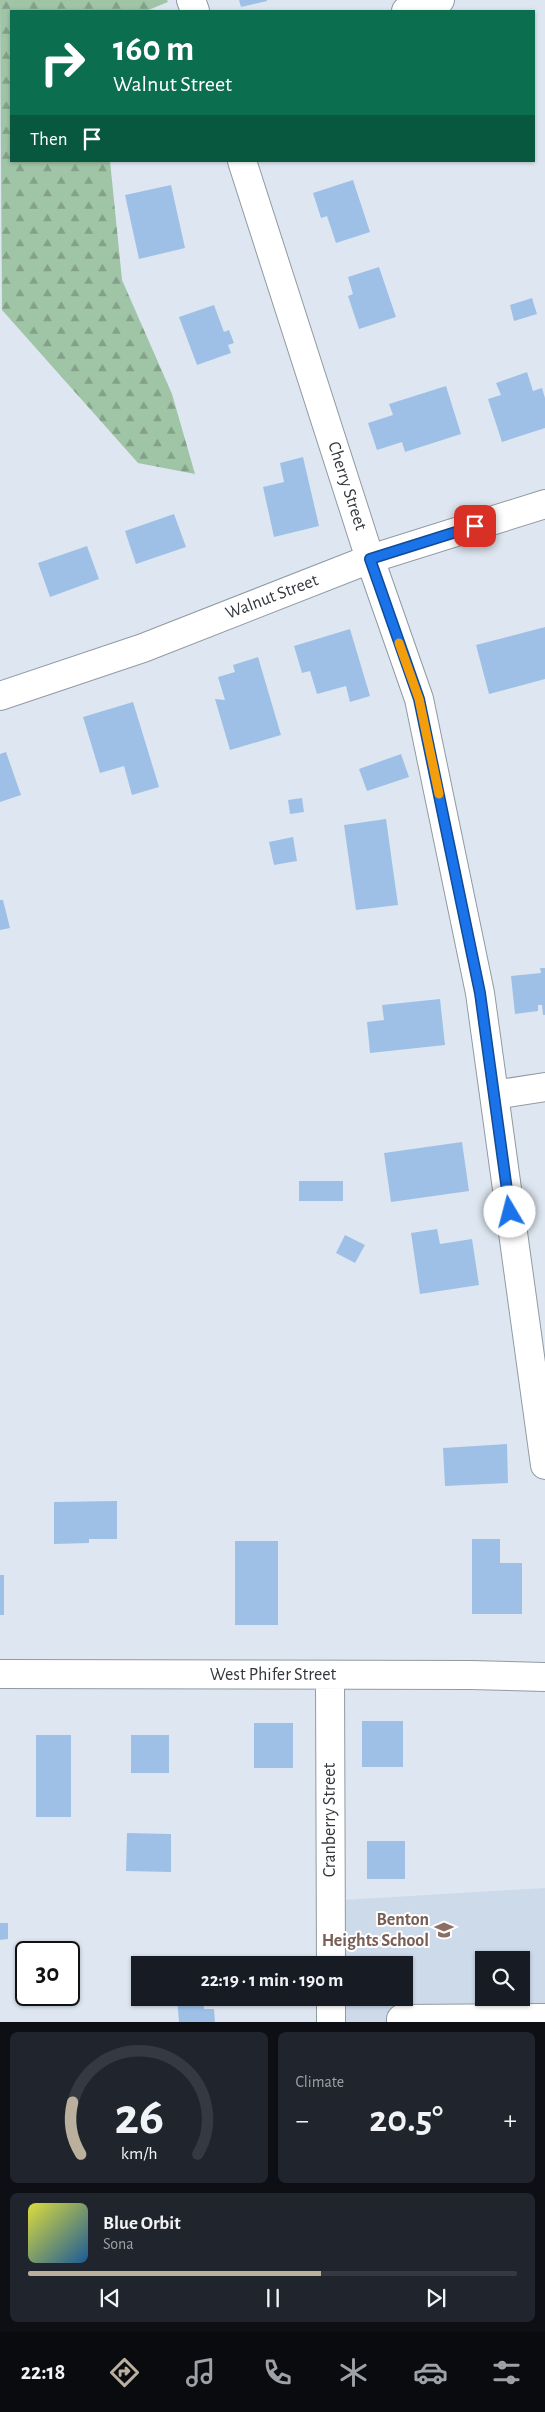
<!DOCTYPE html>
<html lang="en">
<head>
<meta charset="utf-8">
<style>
  :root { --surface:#171b24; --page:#20242c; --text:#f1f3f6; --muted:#9ea1a6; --line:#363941; --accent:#bbb09d }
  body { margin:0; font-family:"Alegreya Sans",sans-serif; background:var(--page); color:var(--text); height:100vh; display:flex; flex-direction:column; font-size:19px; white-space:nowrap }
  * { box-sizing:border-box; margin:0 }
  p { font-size:16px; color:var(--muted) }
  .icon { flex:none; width:28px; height:28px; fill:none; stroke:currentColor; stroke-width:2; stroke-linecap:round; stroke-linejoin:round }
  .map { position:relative; height:2022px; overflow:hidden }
  .panel { display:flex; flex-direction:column; gap:10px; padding:10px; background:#0d0f14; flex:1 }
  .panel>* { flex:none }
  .guide { position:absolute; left:10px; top:10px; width:525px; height:152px; border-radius:0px; box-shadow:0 1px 4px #0004; background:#0b6e4f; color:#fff; overflow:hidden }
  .tools { position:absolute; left:475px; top:1951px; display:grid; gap:10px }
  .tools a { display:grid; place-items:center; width:55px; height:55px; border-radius:0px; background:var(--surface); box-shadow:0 1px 4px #0004; font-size:25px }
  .speed { position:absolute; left:15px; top:1941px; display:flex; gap:10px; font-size:25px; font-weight:700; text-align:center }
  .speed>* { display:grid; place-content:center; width:65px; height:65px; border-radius:50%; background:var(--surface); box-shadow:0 1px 4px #0004; line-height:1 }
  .speed .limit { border:2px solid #111; border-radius:8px; background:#fff; color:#111 }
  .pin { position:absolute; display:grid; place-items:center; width:42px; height:42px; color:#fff; margin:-21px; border-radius:10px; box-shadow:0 2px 8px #0006 }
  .me { position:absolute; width:55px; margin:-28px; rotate:352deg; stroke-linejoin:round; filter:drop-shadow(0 0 4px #0008) }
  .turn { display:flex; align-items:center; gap:18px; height:105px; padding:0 20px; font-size:22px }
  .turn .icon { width:65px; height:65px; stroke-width:2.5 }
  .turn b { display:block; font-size:35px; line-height:42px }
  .then { display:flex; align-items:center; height:48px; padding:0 20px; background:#0003; gap:10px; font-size:19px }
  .big { font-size:38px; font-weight:600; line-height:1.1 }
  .panel .tile { flex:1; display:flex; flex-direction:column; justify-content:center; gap:8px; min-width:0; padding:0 18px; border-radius:8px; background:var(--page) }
  .panel .dial { align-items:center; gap:0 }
  .dial svg { height:130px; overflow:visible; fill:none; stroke:var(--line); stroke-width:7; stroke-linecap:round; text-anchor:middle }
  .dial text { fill:var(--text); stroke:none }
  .song { display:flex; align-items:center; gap:15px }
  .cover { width:60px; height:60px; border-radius:8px; background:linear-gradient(135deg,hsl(60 70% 55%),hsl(210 70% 35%)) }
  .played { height:5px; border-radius:2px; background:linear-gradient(90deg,var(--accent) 60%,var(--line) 60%) }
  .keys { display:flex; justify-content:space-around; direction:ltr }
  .heat { display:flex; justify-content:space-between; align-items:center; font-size:28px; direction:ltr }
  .panel .tiles { flex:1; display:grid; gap:10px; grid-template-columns:1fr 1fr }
  .tile:last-child { grid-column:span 2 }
  .trip { position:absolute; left:131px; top:1956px; width:282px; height:50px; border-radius:0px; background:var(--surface); box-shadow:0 1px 4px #0004; font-weight:600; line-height:50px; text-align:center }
  .dock { display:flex; height:80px; justify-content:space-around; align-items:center; background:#090b0e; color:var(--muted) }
  .dock .icon { width:35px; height:35px }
  .dock .selected { color:var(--accent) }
  .dock b { font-size:22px; color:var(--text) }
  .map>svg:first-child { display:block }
</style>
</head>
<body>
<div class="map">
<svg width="545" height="2022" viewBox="0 0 545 2022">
  <defs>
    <pattern id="forest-firs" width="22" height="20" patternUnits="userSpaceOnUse" patternTransform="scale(1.25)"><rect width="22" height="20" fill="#a0c4a6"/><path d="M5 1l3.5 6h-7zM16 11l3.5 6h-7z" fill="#83a088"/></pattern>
  </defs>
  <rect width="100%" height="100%" fill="#dee7f1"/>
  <path fill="#ccdaea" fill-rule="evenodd" d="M545,1888v134h-199l-1,-24h60v-33h-60l-2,-65zM484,1960h37v38h-37z"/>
  <path fill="url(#forest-firs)" d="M0,0h167l1,2 -22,9h-135v150h99l12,119 50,114 23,80 -57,-11 -136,-153z"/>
  <path fill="#9ec0e6" d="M239,0h28v1l-26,6z
    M353,180l17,52 -34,11 -9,-27 -6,2 -8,-25z
    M171,185l14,63 -46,11 -14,-64z
    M379,267l17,50 -37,12 -11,-33 5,-2 -5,-17z
    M532,298l5,16 -23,7 -4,-16z
    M214,305l10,27 5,-2 5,13 -6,2 3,8 -34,12 -18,-48z
    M527,372l6,19 9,-3 3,10v30l-43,14 -14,-43 13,-4 -5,-12z
    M446,386l15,48 -56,18 -3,-10 -25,8 -9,-27 25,-8 -4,-11z
    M303,457l16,69 -45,11 -11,-50 21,-5 -4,-19z
    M174,514l12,33 -50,17 -11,-33z
    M87,546l12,33 -49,18 -12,-34z
    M545,627v52l-56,15 -13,-49z
    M350,629l20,67 -20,6 -4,-16 -29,8 -7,-23 -8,2 -8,-27z
    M258,657l23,78 -51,15 -15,-51 10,1 -7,-23 17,-5 -2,-7z
    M133,702l26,85 -27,8 -8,-29 -24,7 -17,-56z
    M6,752l15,43 -21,7v-48z
    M401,754l8,23 -42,14 -8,-22z
    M302,798l2,14 -14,2 -2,-14z
    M386,819l12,86 -42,5 -12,-85z
    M293,837l4,24 -23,4 -5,-23z
    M0,900h3l7,28 -10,2z
    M540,968h5v47h-2l-1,-10h-4v6l-23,3 -4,-38 30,-3z
    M440,999l5,46 -75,8 -3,-31 17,-2 -2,-15z
    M462,1142l7,49 -78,11 -7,-49z
    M299,1181h44v20h-44z
    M437,1229l3,15 32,-5 7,46 -59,9 -9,-61z
    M345,1235l20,10 -10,18 -19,-10z
    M507,1444l1,39 -63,3 -2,-38z
    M117,1501v38h-28v4l-35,1v-42z
    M472,1539h28v24h22v51h-50z
    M235,1541h43v84h-43z
    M0,1575h4v40h-4z
    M362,1721h41v46h-41z
    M254,1723h39v45h-39z
    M36,1735h35v82h-35z
    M131,1735h38v38h-38z
    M127,1833l44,1v38l-45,-1z
    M367,1841h38v38h-38z
    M0,1923h8v16l-8,1z
    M177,1998h26l1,11h10l1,13h-36z"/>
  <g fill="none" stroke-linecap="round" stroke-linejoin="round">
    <g stroke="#919aa3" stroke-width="30">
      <path id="minor" d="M191,0l4,11
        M406,11l34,-11
        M242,161l128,398 49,140 61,294 65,472
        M0,696l143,-48 227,-89 175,-55
        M494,1095l51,-8
        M0,1674l471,1 74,2
        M330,1676l1,289
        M331,1998v24
        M401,2022v-3l144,-1"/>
    </g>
    <use href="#minor" stroke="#fff" stroke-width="28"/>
  </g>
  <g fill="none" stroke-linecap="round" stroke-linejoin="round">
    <g stroke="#114b97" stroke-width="12">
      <path id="route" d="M475,526l-105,33 49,140 61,294 30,219"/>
    </g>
    <use href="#route" stroke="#1a73e8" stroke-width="9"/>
    <path stroke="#f59e0b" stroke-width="9" d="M399,643l20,56 20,95"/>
  </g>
  <defs>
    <g id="school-bare" transform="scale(1.5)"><path d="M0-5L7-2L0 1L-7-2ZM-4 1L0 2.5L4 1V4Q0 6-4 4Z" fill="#8d6e63" stroke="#fff" stroke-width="2.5" paint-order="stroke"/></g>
  </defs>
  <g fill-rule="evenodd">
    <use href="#school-bare" x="444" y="1930"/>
  </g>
  <g text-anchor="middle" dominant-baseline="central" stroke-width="4" stroke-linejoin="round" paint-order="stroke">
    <g font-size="18" fill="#33373b" stroke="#fff">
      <text transform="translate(347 486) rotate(72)">Cherry Street</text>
      <text transform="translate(272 597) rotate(-21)">Walnut Street</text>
      <text x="273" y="1675">West Phifer Street</text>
      <text transform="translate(330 1820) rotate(-90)">Cranberry Street</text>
    </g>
    <g font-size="18" font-weight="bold" fill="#785e54" stroke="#fff" text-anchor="end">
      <text x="429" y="1920">Benton<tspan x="429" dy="21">Heights School</tspan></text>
    </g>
  </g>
</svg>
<div class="tools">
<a><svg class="icon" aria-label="search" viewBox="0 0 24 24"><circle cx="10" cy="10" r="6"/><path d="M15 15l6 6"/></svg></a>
</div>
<div class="speed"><div class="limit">30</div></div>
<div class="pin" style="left:475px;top:526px;background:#d93025"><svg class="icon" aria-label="arrive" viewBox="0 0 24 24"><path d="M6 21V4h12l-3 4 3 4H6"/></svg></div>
<svg class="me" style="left:510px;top:1212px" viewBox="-20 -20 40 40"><circle r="19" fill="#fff"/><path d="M0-13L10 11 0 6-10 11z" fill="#1a73e8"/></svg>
<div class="trip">22:19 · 1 min · 190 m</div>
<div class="guide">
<div class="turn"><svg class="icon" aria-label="right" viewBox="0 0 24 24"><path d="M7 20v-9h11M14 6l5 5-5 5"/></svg><div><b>160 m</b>Walnut Street</div></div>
<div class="then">Then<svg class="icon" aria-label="arrive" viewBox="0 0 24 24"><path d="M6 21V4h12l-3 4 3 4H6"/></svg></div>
</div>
</div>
<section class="panel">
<div class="tiles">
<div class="tile dial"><svg viewBox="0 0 100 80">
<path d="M14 69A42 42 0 1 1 86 69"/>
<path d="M14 69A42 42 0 0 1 9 37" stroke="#bbb09d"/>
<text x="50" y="56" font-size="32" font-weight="700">26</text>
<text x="50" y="72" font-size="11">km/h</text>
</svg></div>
<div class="tile"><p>Climate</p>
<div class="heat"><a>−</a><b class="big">20.5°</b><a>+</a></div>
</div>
<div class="tile">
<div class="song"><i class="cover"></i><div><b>Blue Orbit</b><p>Sona</p></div></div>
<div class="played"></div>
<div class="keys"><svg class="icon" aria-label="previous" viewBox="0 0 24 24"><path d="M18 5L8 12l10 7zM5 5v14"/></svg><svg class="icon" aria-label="pause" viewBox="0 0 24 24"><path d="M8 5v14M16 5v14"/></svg><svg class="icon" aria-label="next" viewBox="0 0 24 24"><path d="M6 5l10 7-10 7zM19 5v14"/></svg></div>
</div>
</div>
</section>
<nav class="dock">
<b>22:18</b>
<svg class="icon selected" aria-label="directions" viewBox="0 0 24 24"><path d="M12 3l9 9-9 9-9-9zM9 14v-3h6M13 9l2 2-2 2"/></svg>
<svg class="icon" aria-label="music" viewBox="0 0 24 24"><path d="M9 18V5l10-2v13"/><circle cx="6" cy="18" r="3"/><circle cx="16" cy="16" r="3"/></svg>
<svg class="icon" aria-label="phone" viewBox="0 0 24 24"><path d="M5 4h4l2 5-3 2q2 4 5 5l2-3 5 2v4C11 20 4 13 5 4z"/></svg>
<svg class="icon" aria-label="climate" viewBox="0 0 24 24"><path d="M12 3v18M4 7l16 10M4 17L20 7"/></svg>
<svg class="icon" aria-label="car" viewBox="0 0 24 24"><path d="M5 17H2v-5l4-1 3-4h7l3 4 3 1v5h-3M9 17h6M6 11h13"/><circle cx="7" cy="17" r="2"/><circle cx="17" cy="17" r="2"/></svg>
<svg class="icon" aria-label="filters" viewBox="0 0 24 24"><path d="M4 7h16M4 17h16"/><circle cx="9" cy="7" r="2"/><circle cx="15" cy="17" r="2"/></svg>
</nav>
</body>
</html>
